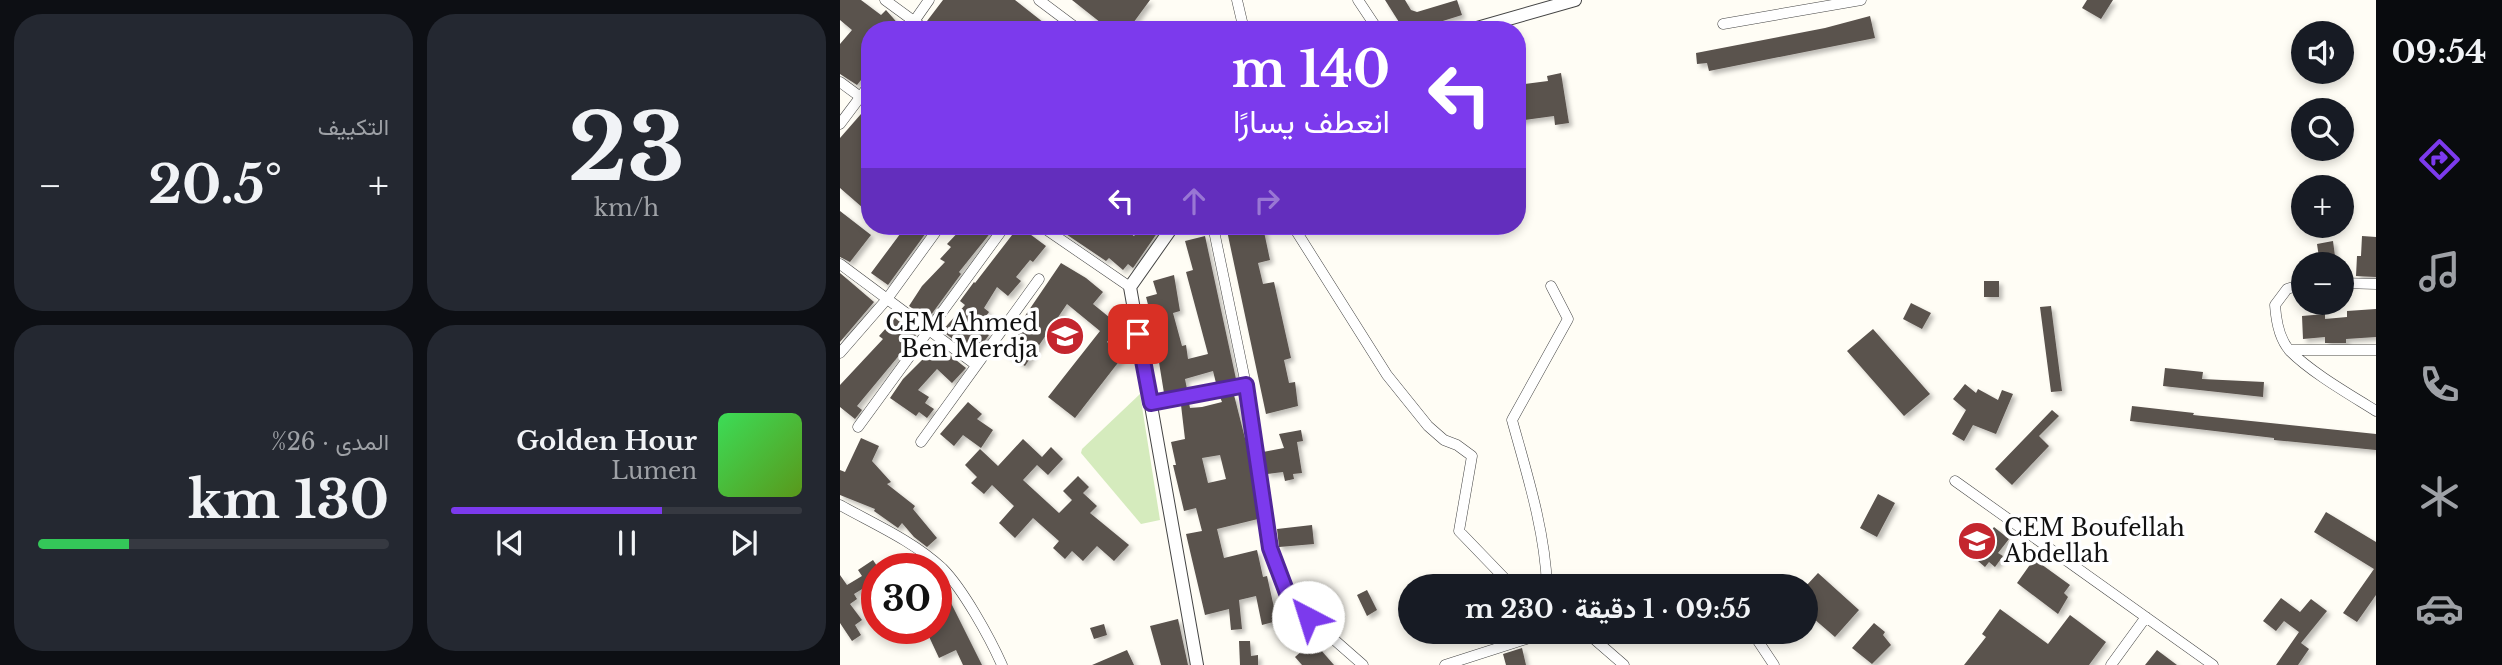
<!DOCTYPE html>
<html lang="ar">
<head>
<meta charset="utf-8">
<style>
  :root { --surface:#171b24; --page:#242831; --text:#f1f3f6; --muted:#9ea1a6; --line:#363941; --accent:#7c3aed }
  body { margin:0; font-family:"Libre Baskerville",Vazirmatn,serif; background:var(--page); color:var(--text); direction:rtl; height:100vh; display:flex; flex-direction:column; font-size:26px; white-space:nowrap }
  * { box-sizing:border-box; margin:0 }
  p { font-size:23px; color:var(--muted) }
  .icon { flex:none; width:38px; height:38px; fill:none; stroke:currentColor; stroke-width:2; stroke-linecap:round; stroke-linejoin:round }
  .map { position:relative; flex:1; overflow:hidden; direction:ltr }
  .side { display:flex; flex-direction:column; gap:14px; padding:14px; background:#0d0f14; width:840px }
  .side>* { flex:none }
  .guide { position:absolute; left:21px; top:21px; width:665px; height:214px; border-radius:28px; box-shadow:0 4px 10px #0003; direction:rtl; background:#7c3aed; color:#fff; overflow:hidden }
  .fabs { position:absolute; left:1451px; top:21px; display:grid; gap:14px }
  .fabs a { display:grid; place-items:center; width:63px; height:63px; border-radius:50%; background:var(--surface); box-shadow:0 4px 10px #0003; font-size:35px }
  .speed { position:absolute; left:21px; top:553px; display:flex; gap:14px; font-size:35px; font-weight:700; text-align:center }
  .speed>* { display:grid; place-content:center; width:91px; height:91px; border-radius:50%; background:var(--surface); box-shadow:0 4px 10px #0003; line-height:1 }
  .speed .limit { border:10px solid #d22; background:#fff; color:#111 }
  .pin { position:absolute; display:grid; place-items:center; width:60px; height:60px; color:#fff; margin:-30px; border-radius:14px; box-shadow:0 4px 10px #0006 }
  .me { position:absolute; width:77px; margin:-38px; rotate:320deg; stroke-linejoin:round; filter:drop-shadow(0 0 5px #0008) }
  .turn { display:flex; align-items:center; gap:24px; height:147px; padding:0 21px; font-size:32px }
  .turn .icon { width:91px; height:91px; stroke-width:2.5 }
  .turn b { display:block; font-size:49px; line-height:60px }
  .lanes { display:flex; align-items:center; height:66px; padding:0 21px; background:#0003; justify-content:center; gap:35px; direction:ltr }
  .lanes .off { opacity:.35 }
  .big { font-size:52px; font-weight:700; line-height:1.1 }
  .side .tile { flex:1; display:flex; flex-direction:column; justify-content:center; gap:10px; min-width:0; padding:0 24px; border-radius:28px; background:var(--page) }
  .side .dial { align-items:center; gap:0 }
  .dial b { font-size:91px; line-height:1 }
  .song { display:flex; align-items:center; gap:21px }
  .cover { width:84px; height:84px; border-radius:10px; background:linear-gradient(135deg,hsl(130 70% 55%),hsl(90 70% 35%)) }
  .played { height:7px; border-radius:4px; background:linear-gradient(90deg,var(--accent) 60%,var(--line) 60%) }
  .keys { display:flex; justify-content:space-around; direction:ltr }
  .heat { display:flex; justify-content:space-between; align-items:center; font-size:38px; direction:ltr }
  .charge { height:10px; border-radius:5px; background:linear-gradient(90deg,#34c759 26%,var(--line) 0) }
  .side .tiles { flex:1; display:grid; gap:14px; grid-template-columns:repeat(2,1fr) }
  .trip { position:absolute; left:558px; top:574px; width:420px; height:70px; border-radius:35px; background:var(--surface); box-shadow:0 4px 10px #0003; font-weight:700; line-height:70px; text-align:center; direction:rtl }
  main { display:flex; flex:1; min-height:0 }
  .tabs { display:flex; flex-direction:column; width:126px; justify-content:space-around; align-items:center; background:#090b0e; color:var(--muted) }
  .tabs .icon { width:49px; height:49px }
  .tabs .on { color:var(--accent) }
  .tabs b { font-size:32px; color:var(--text) }
  .map>svg:first-child { display:block }
</style>
</head>
<body>
<main>
<nav class="tabs">
<b>09:54</b>
<svg class="icon on" aria-label="directions" viewBox="0 0 24 24"><path d="M12 3l9 9-9 9-9-9zM9 14v-3h6M13 9l2 2-2 2"/></svg>
<svg class="icon" aria-label="music" viewBox="0 0 24 24"><path d="M9 18V5l10-2v13"/><circle cx="6" cy="18" r="3"/><circle cx="16" cy="16" r="3"/></svg>
<svg class="icon" aria-label="phone" viewBox="0 0 24 24"><path d="M5 4h4l2 5-3 2q2 4 5 5l2-3 5 2v4C11 20 4 13 5 4z"/></svg>
<svg class="icon" aria-label="climate" viewBox="0 0 24 24"><path d="M12 3v18M4 7l16 10M4 17L20 7"/></svg>
<svg class="icon" aria-label="car" viewBox="0 0 24 24"><path d="M5 17H2v-5l4-1 3-4h7l3 4 3 1v5h-3M9 17h6M6 11h13"/><circle cx="7" cy="17" r="2"/><circle cx="17" cy="17" r="2"/></svg>
</nav>
<div class="map">
<svg width="1536" height="665" viewBox="0 0 1536 665">
  <defs>
    <filter id="shadow"><feDropShadow dx="3.5" dy="3.5" stdDeviation="2" flood-color="#0004"/></filter>
  </defs>
  <rect width="100%" height="100%" fill="#fffdf5"/>
  <path fill="#d5ebbd" d="M300,394l20,126 -19,4 -60,-71 1,-4z"/>
  <path fill="#5a524d" fill-rule="evenodd" filter="url(#shadow)" d="M0,0h21l20,15 5,-5 15,17v3h-31v39l-13,16 -17,-11v-30l12,-14 -12,-10z
    M103,0h72l38,30h-120l-6,-9z
    M232,0h78l-22,30h-18z
    M545,0h20l6,10 6,2 40,-12 5,15 -48,15h-10z
    M1247,0h26l-12,19 -19,-11z
    M1030,16l5,22 -166,33 -2,-8 -10,1 -1,-11 129,-25z
    M721,73l8,50 -14,2 -1,-9 -37,5v-36l31,-4 -1,-5z
    M21,114l9,8v92l-30,-26v-50z
    M0,211l31,24 -21,27 -10,-5z
    M66,226h25l-43,59 -17,-12z
    M124,226h32l-37,46 2,2 -33,45 -19,-13 13,-20 23,-24 -5,-3 11,-12 -4,-3z
    M179,226l27,20 -13,16 -3,-2 -14,17 5,4 -13,15 -11,-9 -13,21 5,4 -10,14 10,9 -12,16 -8,-7 -4,4 -23,-17 23,-26 -5,-4 14,-19 1,1z
    M214,226h66l14,10 8,-10h20l-29,42 -5,-4 -5,6 -14,-12 -3,3z
    M386,226h20l1,4 16,-3 7,33 -12,3 5,21 11,-2 17,76 -7,2 5,23 6,-1 3,24 -32,8z
    M365,236l31,143 -20,4 -3,-12 -28,8 2,10 -23,4 -7,-43h3l-14,-53 11,-3 -4,-13 21,-6 6,36 -7,2 9,33 4,-1 2,14 20,-5 -22,-82 7,-2 -8,-29z
    M1522,236l14,1v40l-20,-1 1,-20h4z
    M1493,241l3,23h-16l-3,-20z
    M221,263l25,15 17,14 -10,12 27,22 -13,16 17,13 -49,63 -27,-21 52,-66 -33,-27 -42,62 -24,-15z
    M0,273l34,29 -34,40z
    M1144,281h15v16h-15z
    M1071,303l20,10 -9,16 -19,-10z
    M1211,306l11,85 -11,1 -11,-85z
    M1536,309v28l-30,2v4h-21v-6l-22,2 -1,-23 23,-2v5l22,-2v-6z
    M55,318l21,17 -59,71 5,4 -7,9 -15,-12v-22l43,-46 -4,-3z
    M1033,329l57,65 -26,22 -57,-65z
    M97,345l29,23 -14,15 -15,-14 -19,21 11,7 -4,6 9,6 -7,9 -8,-6 -3,4 -26,-18 13,-19z
    M1325,368l38,4 -1,7 62,3 -1,15 -100,-11z
    M1125,384l11,9 2,-4 20,11 4,-10 11,4 -17,40 -23,-9 -9,16 -12,-7 14,-24 -13,-11z
    M394,395l15,59 9,65 -41,10 7,29 33,-8 6,27 4,-1 10,45 -15,4 -6,-29 -17,4 3,29 -11,1 -2,-21 -24,6 -19,-81 16,-3 -6,-23 -12,3 -11,-46h3l-5,-23 14,-3 -4,-34 8,-2 1,5 12,-1 20,-5 -2,-5zM380,455l6,24 -18,4 -6,-25z
    M128,402l14,12 -5,5 16,11 -12,18 -18,-13 -9,11 -14,-12z
    M1292,406l62,7 -1,2 183,19v16l-102,-10v-2l-144,-17z
    M1212,410l7,6 -20,20 10,10 -37,39 -17,-16z
    M461,430l2,11 -6,1 5,31 -9,1 1,5 -9,2 -2,-9 -16,2 -4,-22 21,-4 -5,-14z
    M21,438l18,8 -7,15 19,21 -4,2 28,22 -2,3 24,29 -10,9 -13,-10 -12,-14 -4,5 -24,-17 1,-2 -35,-14v-25l5,2z
    M183,439l19,18 9,-10 12,12 -15,16 -11,-10 -14,15 36,33 13,-13 -9,-9 15,-15 11,11 -6,6 14,13 -7,7 39,32 -15,16 -17,-15 -14,15 -11,-10 -7,8 -12,-11 6,-7 -26,-23 -18,20 -16,-15 15,-17 -22,-21 -8,9 -13,-11 6,-6 -12,-12 15,-16 18,17z
    M1038,494l17,9 -18,34 -17,-9z
    M1486,512l50,30v53l-19,27 -14,-9 31,-44 -60,-37z
    M472,525l2,19 -35,3 -2,-18z
    M1154,527l15,12 -11,14 5,3 -8,11 -6,-5 -4,5 -14,-12 11,-14 -4,-3 8,-10 5,3z
    M1194,559l36,26 -6,8 4,4 -10,17 -41,-31z
    M33,560l4,6v14l-23,14 3,5 -7,5 12,16 -7,5 6,10 -9,6 -12,-18v-48l7,10 15,-9 -4,-6z
    M978,573l41,37 -24,27 -29,-25v-26z
    M104,589l38,76h-19l-7,-15 -17,8 -14,-30h11v-35z
    M527,590l10,20 -10,6 -10,-21z
    M1441,598l19,14 11,-13 16,12 -26,32 8,6 -11,16h-22l23,-33 -15,-11 -8,10 -13,-10z
    M1160,609l48,35 22,-29 36,27 -17,23h-125l22,-28 -4,-3z
    M338,619l10,46h-27l-11,-39z
    M1034,623l11,9 -2,3 8,10 -19,19 -20,-16z
    M264,624l3,11 -13,4 -4,-11z
    M399,641h11l1,15 7,-1v10h-18z
    M473,641l21,24h-32l-7,-8z
    M682,648l4,17h-20l-3,-11z
    M287,650l7,15h-42z
    M1317,650l20,15h-32z"/>
  <g fill="none" stroke-linecap="round" stroke-linejoin="round">
    <g stroke="#444" stroke-width="11">
      <path id="minor" d="M45,0l41,30
        M199,0l40,30
        M397,0l7,30
        M518,0l20,30
        M883,24l138,-24
        M68,30l21,-30
        M0,82l30,22
        M0,124l30,-40
        M201,226l89,61
        M453,226l94,149 41,51 16,14 13,5 15,11 -13,75 53,55
        M0,264l136,101
        M1502,283l34,1
        M1463,284l-16,5 -12,16c1,15 4,34 15,46 22,22 59,43 86,60
        M1449,350h87
        M0,353l47,-54 53,-73
        M406,385l24,163 20,53 73,64
        M311,403l95,-18 -33,-159
        M18,427l147,-201
        M81,442l118,-163
        M1115,481l258,184
        M0,505c34,19 73,36 102,63 21,21 48,70 60,97
        M707,586c-2,-55 -20,-112 -35,-166l56,-101 -17,-33
        M746,632l38,33
        M912,632l22,33
        M605,665l103,-33
        M1271,665l35,-48"/>
    </g>
    <g stroke="#444" stroke-width="14">
      <path id="tertiary" d="M630,30l105,-30
        M333,226l-43,61 67,378"/>
    </g>
    <use href="#minor" stroke="#fff" stroke-width="10"/>
    <use href="#tertiary" stroke="#fff" stroke-width="12"/>
  </g>
  <g fill="none" stroke-linecap="round" stroke-linejoin="round">
    <g stroke="#51269a" stroke-width="18">
      <path id="route" d="M298,334l13,69 95,-18 24,163 20,53 18,16"/>
    </g>
    <use href="#route" stroke="#7c3aed" stroke-width="12"/>
  </g>
  <defs>
    <g id="school-disc" transform="scale(2.0125)"><circle r="9.5" fill="#c4262e" stroke="#fff"/><path d="M0-5L7-2L0 1L-7-2ZM-4 1L0 2.5L4 1V4Q0 6-4 4Z" fill="#fff"/></g>
  </defs>
  <g fill-rule="evenodd">
    <use href="#school-disc" x="225" y="336"/>
    <use href="#school-disc" x="1137" y="541"/>
  </g>
  <g text-anchor="middle" dominant-baseline="central" stroke-width="7" stroke-linejoin="round" paint-order="stroke">
    <g font-size="23" fill="#111" stroke="#fff" text-anchor="end">
      <text x="198" y="323">CEM Ahmed<tspan x="198" dy="26">Ben Merdja</tspan></text>
      <text x="1164" y="528" text-anchor="start">CEM Boufellah<tspan x="1164" dy="26">Abdellah</tspan></text>
    </g>
  </g>
</svg>
<div class="fabs">
<a><svg class="icon" aria-label="sound" viewBox="0 0 24 24"><path d="M4 9h4l5-4v14l-5-4H4zM17 9q2 3 0 6"/></svg></a>
<a><svg class="icon" aria-label="search" viewBox="0 0 24 24"><circle cx="10" cy="10" r="6"/><path d="M15 15l6 6"/></svg></a>
<a>+</a>
<a>−</a>
</div>
<div class="speed"><div class="limit">30</div></div>
<div class="pin" style="left:298px;top:334px;background:#d93025"><svg class="icon" aria-label="arrive" viewBox="0 0 24 24"><path d="M6 21V4h12l-3 4 3 4H6"/></svg></div>
<svg class="me" style="left:468px;top:617px" viewBox="-20 -20 40 40"><circle r="19" fill="#fff"/><path d="M0-13L10 11 0 6-10 11z" fill="#7c3aed"/></svg>
<div class="trip">09:55 · 1 دقيقة · 230 m</div>
<div class="guide">
<div class="turn"><svg class="icon" aria-label="left" viewBox="0 0 24 24"><path d="M17 20v-9H6M10 6l-5 5 5 5"/></svg><div><b>140 m</b>انعطف يسارًا</div></div>
<div class="lanes"><svg class="icon" aria-label="left" viewBox="0 0 24 24"><path d="M17 20v-9H6M10 6l-5 5 5 5"/></svg><svg class="icon off" aria-label="ahead" viewBox="0 0 24 24"><path d="M12 20V5M6 11l6-6 6 6"/></svg><svg class="icon off" aria-label="right" viewBox="0 0 24 24"><path d="M7 20v-9h11M14 6l5 5-5 5"/></svg></div>
</div>
</div>
<section class="side">
<div class="tiles">
<div class="tile dial"><b>23</b><p>km/h</p></div>
<div class="tile"><p>التكييف</p>
<div class="heat"><a>−</a><b class="big">20.5°</b><a>+</a></div>
</div>
<div class="tile">
<div class="song"><i class="cover"></i><div><b>Golden Hour</b><p>Lumen</p></div></div>
<div class="played"></div>
<div class="keys"><svg class="icon" aria-label="previous" viewBox="0 0 24 24"><path d="M18 5L8 12l10 7zM5 5v14"/></svg><svg class="icon" aria-label="pause" viewBox="0 0 24 24"><path d="M8 5v14M16 5v14"/></svg><svg class="icon" aria-label="next" viewBox="0 0 24 24"><path d="M6 5l10 7-10 7zM19 5v14"/></svg></div>
</div>
<div class="tile"><p>المدى · 26%</p><b class="big">130 km</b><div class="charge"></div></div>
</div>
</section>
</main>
</body>
</html>
